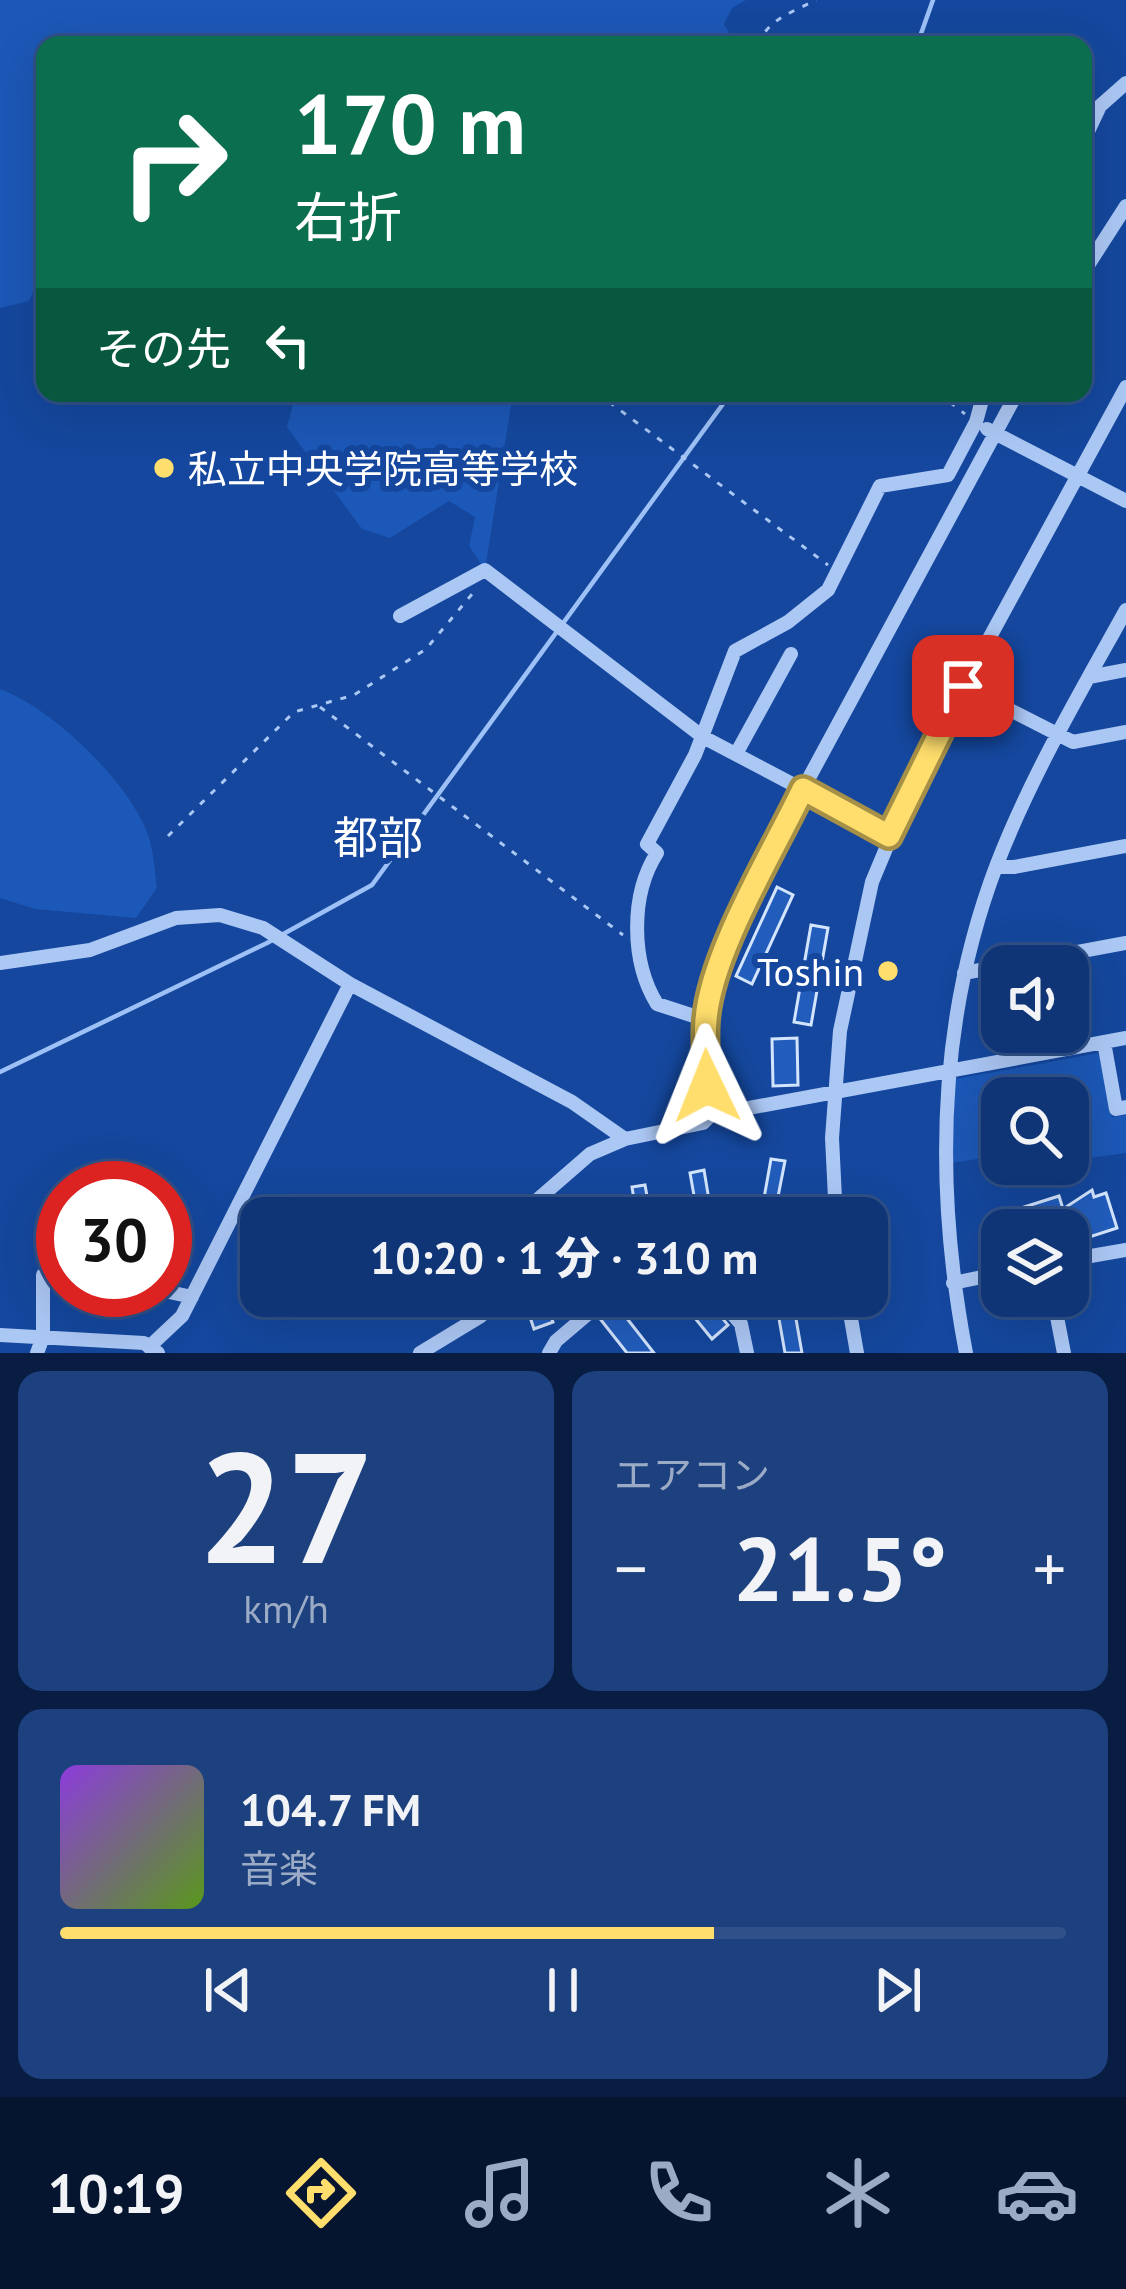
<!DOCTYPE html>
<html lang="ja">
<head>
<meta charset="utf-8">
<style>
  :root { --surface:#0f3576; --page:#1d407e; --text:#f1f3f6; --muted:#9babc5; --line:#2f5088; --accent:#ffde6d }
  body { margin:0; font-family:"PT Sans","Noto Sans JP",sans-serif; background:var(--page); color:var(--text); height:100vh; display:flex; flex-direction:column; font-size:45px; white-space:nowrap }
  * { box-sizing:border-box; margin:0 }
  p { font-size:39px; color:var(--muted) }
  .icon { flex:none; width:66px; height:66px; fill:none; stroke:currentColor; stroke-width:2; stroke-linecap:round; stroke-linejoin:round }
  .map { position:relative; height:1353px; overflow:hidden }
  .sheet { display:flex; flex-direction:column; gap:18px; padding:18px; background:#081d41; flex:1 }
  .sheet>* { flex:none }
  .banner { position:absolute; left:36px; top:36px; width:1056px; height:366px; border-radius:24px; box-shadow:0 12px 48px #0002,0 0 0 3px var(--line); background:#0b6e4f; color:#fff; overflow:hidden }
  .tools { position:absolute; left:981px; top:945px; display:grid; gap:24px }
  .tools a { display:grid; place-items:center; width:108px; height:108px; border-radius:24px; background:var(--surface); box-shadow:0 12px 48px #0002,0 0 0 3px var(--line); font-size:60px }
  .speed { position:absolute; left:36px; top:1161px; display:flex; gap:24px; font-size:60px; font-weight:700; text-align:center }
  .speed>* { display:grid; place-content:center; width:156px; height:156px; border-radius:50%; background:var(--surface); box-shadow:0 12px 48px #0002,0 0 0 3px var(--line); line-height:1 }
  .speed .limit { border:18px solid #d22; background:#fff; color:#111 }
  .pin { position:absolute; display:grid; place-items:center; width:102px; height:102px; color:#fff; margin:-51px; border-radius:24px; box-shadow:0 6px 18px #0006 }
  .me { position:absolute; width:132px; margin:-66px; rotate:358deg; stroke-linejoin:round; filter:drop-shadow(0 0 9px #0008) }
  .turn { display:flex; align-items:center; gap:42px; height:252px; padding:0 60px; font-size:54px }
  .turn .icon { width:156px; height:156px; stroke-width:2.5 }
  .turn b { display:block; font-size:84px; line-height:102px }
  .then { display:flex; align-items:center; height:114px; padding:0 60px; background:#0003; gap:24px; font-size:45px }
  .big { font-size:90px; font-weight:800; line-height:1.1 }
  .sheet .tile { flex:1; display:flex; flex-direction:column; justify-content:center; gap:18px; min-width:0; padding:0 42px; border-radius:24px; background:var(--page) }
  .sheet .dial { align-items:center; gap:0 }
  .dial b { font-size:156px; line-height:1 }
  .song { display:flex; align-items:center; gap:36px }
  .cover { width:144px; height:144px; border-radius:18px; background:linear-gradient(135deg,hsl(270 70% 55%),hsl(90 70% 35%)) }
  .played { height:12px; border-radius:6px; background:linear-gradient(90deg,var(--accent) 65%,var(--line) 65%) }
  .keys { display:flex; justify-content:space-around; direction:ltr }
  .heat { display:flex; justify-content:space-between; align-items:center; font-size:66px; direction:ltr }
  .sheet .tiles { flex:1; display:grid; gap:18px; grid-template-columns:1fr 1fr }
  .tile:last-child { grid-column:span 2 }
  .trip { position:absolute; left:240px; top:1197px; width:648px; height:120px; border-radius:24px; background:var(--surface); box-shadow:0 12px 48px #0002,0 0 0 3px var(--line); font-weight:800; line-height:120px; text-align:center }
  .tab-bar { display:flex; height:192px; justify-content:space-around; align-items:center; background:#06152f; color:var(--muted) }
  .tab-bar .icon { width:84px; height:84px }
  .tab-bar .active { color:var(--accent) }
  .tab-bar b { font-size:54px; color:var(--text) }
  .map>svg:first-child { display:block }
</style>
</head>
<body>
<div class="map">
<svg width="1126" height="1353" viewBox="0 0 1126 1353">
  <rect width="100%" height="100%" fill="#14479d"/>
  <path fill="#1c58b7" d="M0,0h746l-14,8 -8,16 12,21h-691v220l-16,36 -29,7z
    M296,393h217l-28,177 -16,-24 6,-29 -26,-16 -59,37 -28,-9 -75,-102z
    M0,689c53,19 135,98 150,152 4,15 5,32 7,47l-21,30 -101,-9 -35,-11z
    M1099,1053l13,64 14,-2v38l-58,8v-63h-66v57l-50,8 3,-84z"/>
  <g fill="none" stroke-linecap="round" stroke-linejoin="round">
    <path stroke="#9dc1f6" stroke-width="4.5" d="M917,45l16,-45
      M0,1072l267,-129 105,-58 359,-492"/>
  </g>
  <path fill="#225dbc" stroke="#d3e4fd" stroke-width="3" d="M777,887l16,8 -41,89 -16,-8z
    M811,925l17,3 -17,97 -17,-3z
    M797,1038l1,47 -25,1 -1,-47z
    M771,1159l14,2 -11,56 -13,-2z
    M704,1170l8,48h-14l-8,-45z
    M645,1185l6,33h-14l-5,-31z
    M1092,1190l2,7 12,-4 11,35 -49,16v-14l-41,-5 -6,-17 38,-12 4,13z
    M544,1296l9,26 -19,7 -10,-30z
    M677,1296h27l24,29 -16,14z
    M775,1296h17l10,57h-17z
    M618,1307l36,46h-27l-26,-33z"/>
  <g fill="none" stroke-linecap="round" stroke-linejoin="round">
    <path stroke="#abc7f4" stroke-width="3" stroke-dasharray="6 9" stroke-linecap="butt" d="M759,45c6,-25 36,-34 57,-45
      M597,393l231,172
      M938,393l27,21
      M320,707l303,228
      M168,836l126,-124 60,-17 72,-46 47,-56"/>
    <path stroke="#abc7f4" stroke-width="14" d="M1083,142l17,-36 26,-23
      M1083,273l43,-67
      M987,429l139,72
      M400,616l85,-46 218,167 186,98
      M1089,677l37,-7
      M963,686l110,56 53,-10
      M736,754l55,-100
      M996,867h18l112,-21
      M0,963l90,-13 86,-32 44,-3 43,13 87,56 222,118 53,37 78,-16 8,-8 415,-77
      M964,973l162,-30
      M706,1020l-49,-16c-26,-42 -27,-109 0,-151l-10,-9 48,-89 40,-104 53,-29 40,-32 52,-104 68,-11 28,-53 8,-29
      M1104,1042l12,67 10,-2
      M711,1115l-5,-95 5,-30 24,-61 68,-140 214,-396
      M525,1218l4,-11 61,-53 35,-15
      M836,1218l-4,-80 8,-107 32,-149 51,-122 203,-373
      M1068,1260l58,-10
      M953,1283l49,-10
      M160,1290l32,7
      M717,1296l24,28 6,29
      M847,1296l10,57
      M1053,1296l11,57
      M0,1335l144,8 14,10
      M149,1347l33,-31 168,-332
      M37,1353l6,-16v-62
      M420,1353l61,-37 9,-20
      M549,1353l7,-12 53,-45
      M966,1353c-31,-163 -29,-332 31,-489 34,-88 83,-171 129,-254"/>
  </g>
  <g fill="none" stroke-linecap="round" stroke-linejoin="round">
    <g stroke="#a69047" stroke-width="30">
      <path id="route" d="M707,1086c0,-22 -3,-44 -1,-66 5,-67 67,-168 97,-231l86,47 74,-150"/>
    </g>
    <use href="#route" stroke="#ffde6d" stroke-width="21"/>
  </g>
  <g fill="#ffde6d" stroke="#14479d" stroke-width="4.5">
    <circle cx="164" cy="468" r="12"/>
    <circle cx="888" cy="971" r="12"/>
  </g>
  <g text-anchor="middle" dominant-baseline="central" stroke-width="12" stroke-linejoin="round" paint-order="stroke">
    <g font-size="39" fill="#fff" stroke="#14479d" text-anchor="start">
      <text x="188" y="468">私立中央学院高等学校</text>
      <text x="864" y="971" text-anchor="end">Toshin</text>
    </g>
    <g font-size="45" fill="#fff" stroke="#14479d">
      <text x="378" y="837">都部</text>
    </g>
  </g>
</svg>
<div class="tools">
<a><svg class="icon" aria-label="sound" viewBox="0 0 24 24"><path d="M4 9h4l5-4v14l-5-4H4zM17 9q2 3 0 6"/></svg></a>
<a><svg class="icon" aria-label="search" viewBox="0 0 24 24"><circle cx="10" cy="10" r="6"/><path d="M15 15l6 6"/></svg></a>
<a><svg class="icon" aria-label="layers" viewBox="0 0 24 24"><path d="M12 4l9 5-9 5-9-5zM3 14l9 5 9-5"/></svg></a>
</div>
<div class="speed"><div class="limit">30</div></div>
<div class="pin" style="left:963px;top:686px;background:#d93025"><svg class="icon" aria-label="arrive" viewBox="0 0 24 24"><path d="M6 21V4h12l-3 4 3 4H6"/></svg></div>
<svg class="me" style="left:707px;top:1086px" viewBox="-20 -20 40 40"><path d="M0-17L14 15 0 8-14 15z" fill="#ffde6d" stroke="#fff" stroke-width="4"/></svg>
<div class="trip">10:20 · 1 分 · 310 m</div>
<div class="banner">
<div class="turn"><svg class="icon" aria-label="right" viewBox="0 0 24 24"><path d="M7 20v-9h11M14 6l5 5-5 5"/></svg><div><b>170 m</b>右折</div></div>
<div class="then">その先<svg class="icon" aria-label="left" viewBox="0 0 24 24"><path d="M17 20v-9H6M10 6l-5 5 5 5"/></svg></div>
</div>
</div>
<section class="sheet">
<div class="tiles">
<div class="tile dial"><b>27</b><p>km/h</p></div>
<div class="tile"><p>エアコン</p>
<div class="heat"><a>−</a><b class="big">21.5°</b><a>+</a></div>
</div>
<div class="tile">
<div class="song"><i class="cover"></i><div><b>104.7 FM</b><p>音楽</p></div></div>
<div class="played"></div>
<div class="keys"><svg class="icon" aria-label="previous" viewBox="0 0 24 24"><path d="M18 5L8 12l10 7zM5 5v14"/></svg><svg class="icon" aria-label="pause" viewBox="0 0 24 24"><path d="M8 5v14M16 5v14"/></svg><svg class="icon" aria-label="next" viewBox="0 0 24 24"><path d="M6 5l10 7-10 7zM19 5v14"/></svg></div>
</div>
</div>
</section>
<nav class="tab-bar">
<b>10:19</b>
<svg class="icon active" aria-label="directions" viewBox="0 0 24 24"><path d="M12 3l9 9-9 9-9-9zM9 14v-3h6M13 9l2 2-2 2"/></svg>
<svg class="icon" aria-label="music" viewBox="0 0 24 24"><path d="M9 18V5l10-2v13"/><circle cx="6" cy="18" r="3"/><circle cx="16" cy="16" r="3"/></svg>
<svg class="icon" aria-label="phone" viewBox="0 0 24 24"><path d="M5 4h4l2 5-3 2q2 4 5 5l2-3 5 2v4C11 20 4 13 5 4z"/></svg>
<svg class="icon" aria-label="climate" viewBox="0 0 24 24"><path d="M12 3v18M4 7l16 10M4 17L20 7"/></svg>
<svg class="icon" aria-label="car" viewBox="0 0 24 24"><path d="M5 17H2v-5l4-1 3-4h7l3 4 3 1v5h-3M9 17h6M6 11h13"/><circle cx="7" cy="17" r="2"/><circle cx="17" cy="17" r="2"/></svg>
</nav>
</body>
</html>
